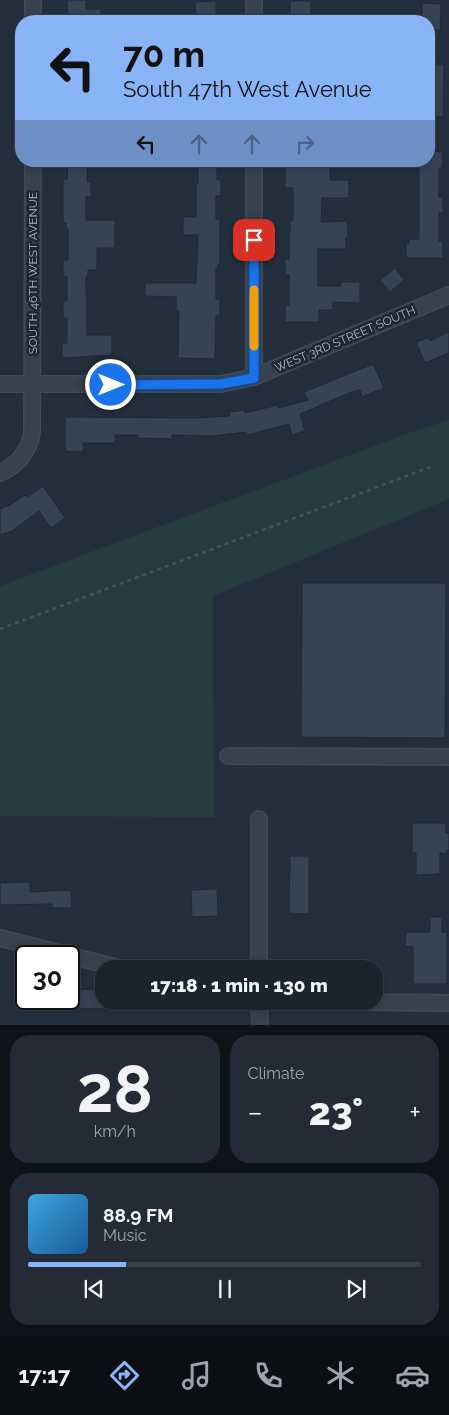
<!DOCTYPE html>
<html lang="en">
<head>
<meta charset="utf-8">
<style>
  :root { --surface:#1b232e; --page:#242b36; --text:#f1f3f6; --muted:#a0a4aa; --line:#39404a; --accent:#8ab4f8 }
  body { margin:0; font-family:Raleway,sans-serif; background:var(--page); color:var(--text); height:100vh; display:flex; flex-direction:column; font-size:19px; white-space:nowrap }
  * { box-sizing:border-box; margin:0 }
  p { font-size:16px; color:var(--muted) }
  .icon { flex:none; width:28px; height:28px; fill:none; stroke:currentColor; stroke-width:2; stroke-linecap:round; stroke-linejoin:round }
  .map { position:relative; height:1025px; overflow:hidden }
  .panel { display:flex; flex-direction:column; gap:10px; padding:10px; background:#0f1319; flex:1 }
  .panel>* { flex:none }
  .top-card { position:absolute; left:15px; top:15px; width:420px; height:152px; border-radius:20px; box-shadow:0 2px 8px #0003,0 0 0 1px var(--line); background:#8ab4f8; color:#111; overflow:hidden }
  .speed { position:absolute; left:15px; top:945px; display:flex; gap:10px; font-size:25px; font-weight:700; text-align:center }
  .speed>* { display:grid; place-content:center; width:65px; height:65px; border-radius:50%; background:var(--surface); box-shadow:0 2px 8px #0003,0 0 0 1px var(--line); line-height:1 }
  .speed .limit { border:2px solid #111; border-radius:8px; background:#fff; color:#111 }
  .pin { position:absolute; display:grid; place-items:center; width:42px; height:42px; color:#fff; margin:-21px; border-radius:10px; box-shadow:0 2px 8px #0006 }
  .me { position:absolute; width:55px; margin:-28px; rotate:90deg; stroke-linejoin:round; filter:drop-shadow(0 0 4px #0008) }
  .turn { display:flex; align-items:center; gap:18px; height:105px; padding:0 25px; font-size:22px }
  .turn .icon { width:65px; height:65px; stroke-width:2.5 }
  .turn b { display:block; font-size:35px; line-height:42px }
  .lanes { display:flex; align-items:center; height:48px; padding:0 25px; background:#0003; justify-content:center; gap:25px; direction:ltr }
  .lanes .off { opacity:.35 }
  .big { font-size:38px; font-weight:800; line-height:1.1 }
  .panel .tile { flex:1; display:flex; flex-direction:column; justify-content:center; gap:8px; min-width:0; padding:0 18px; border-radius:20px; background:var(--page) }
  .panel .dial { align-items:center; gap:0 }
  .dial b { font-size:65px; line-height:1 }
  .song { display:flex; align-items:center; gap:15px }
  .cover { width:60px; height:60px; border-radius:8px; background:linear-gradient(135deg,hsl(200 70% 55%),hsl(210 70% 35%)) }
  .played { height:5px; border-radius:2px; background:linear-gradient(90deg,var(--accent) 25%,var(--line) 25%) }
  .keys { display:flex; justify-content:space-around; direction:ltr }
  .heat { display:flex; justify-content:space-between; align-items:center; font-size:28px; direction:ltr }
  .panel .tiles { flex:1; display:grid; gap:10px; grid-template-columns:1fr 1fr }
  .tile:last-child { grid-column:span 2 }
  .trip { position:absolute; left:95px; top:960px; width:288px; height:50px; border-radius:20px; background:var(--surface); box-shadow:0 2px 8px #0003,0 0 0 1px var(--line); font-weight:800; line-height:50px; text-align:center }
  .tabs { display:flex; height:80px; justify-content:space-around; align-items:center; background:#0b0e12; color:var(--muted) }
  .tabs .icon { width:35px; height:35px }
  .tabs .current { color:var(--accent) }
  .tabs b { font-size:22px; color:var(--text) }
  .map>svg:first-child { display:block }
</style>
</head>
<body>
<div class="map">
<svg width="449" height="1025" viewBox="0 0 449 1025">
  <rect width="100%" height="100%" fill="#242f3e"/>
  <path fill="#263c3f" d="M449,420v79l-236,97 1,221 -214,-1v-230l409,-153z"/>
  <path fill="#364354" stroke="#1f2835" d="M67,0h19v9h15v12h-33z
    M216,1v20h-20l-1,-19z
    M290,1h21v20h-21z
    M422,3l19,1 -1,26h-11v-9h-7z
    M429,64h15l-1,53 -14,-1z
    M429,151l14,1 -1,16h-3v29h4v16h-4v28h4v17h-37v-15h3v-4h10v-78h10z
    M68,161h20l-1,21h4v15h-5v23h29v28h-18v22h-9v7h-2l1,58h25v20l-50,3v-15h5v-25h-4v-17h4v-24h-4v-17h5v-31h-2v-6h-3v-44h4z
    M198,161h19v19h4v16h-5v23h4v45h-2v4h-2v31h4v17h-4l-1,43 -37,-1 1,-47h-3v-14l-31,-1v-13h51l2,-48h-15v-18h13v-34h2z
    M285,161l45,1v18h19v18h-27l-1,24 26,-1 1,17h-2v11h-28v37h23v-4h19v21l-27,-1v8h-14v12h-34v-17h4v-30h-4v-16h4l1,-39h3v-32h-8z
    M395,268l9,12 -14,12 -10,-12z
    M449,332v21l-24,10 -9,-21 12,-4 2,3z
    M373,364l11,24 -22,9 -2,-7 -11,3 -49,21 5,17 -13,4 -3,-11 -42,11 -1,-3 -34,4 -40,-1v4l-34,-1v-3h-23v8h-32v9l-18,-1v-34l133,1 32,-2 -1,-4 16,-2v3l33,-8v3l30,-8 -4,-8z
    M43,486l22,32 -14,10 -12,-17 -27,20 -12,4v-26l10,-4 15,-10 2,2z
    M302,583h144l-1,155 -144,-1z
    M412,823h34v10h3v17h-2v3h-7v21l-24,1v-22h-4z
    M290,856h19v58l-20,-1z
    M30,882v10l41,-2 1,18h-20v-4l-52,1v-22z
    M217,889l1,27 -26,1 -1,-27z
    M430,917h12v15h5v52h-34v-37l-8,-1 1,-14h24z
    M73,989l31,1v19l-32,-1z"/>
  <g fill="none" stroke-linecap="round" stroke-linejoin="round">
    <g stroke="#414a57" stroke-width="18">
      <path id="minor" d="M33,21v-21
        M254,21v-21
        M254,377v-216
        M0,384h221l33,-7 195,-82
        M0,473c17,-7 30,-23 32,-41l1,-271
        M228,756l221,1
        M259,819v150
        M0,938l123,31
        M257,1001l192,2
        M259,1001l1,24"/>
    </g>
    <path stroke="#3f5557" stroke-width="2.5" stroke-dasharray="4 4" stroke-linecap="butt" d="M0,629l433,-163"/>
    <use href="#minor" stroke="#38414e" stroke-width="15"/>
  </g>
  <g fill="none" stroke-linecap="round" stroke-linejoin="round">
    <g stroke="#114b97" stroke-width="12">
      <path id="route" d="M111,385l110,-1 33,-6v-138"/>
    </g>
    <use href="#route" stroke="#1a73e8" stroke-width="9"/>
    <path stroke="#f59e0b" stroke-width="9" d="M254,290v56"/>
  </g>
  <g text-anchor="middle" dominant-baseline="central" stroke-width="5" stroke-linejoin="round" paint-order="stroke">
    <g font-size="12" fill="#b4bcc9" stroke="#1d2633">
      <text transform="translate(33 273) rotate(-90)">SOUTH 46TH WEST AVENUE</text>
      <text transform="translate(345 339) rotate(-23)">WEST 3RD STREET SOUTH</text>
    </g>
  </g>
</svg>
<div class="speed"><div class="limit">30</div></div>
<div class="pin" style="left:254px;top:240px;background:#d93025"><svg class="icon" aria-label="arrive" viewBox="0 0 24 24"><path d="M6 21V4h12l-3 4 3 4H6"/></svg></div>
<svg class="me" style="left:111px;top:385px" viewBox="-20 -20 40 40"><circle r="17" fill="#1a73e8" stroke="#fff" stroke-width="3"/><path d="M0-11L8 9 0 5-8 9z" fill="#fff"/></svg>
<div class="trip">17:18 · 1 min · 130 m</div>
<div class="top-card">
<div class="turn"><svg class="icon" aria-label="left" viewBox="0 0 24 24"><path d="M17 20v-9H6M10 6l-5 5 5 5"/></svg><div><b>70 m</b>South 47th West Avenue</div></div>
<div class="lanes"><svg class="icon" aria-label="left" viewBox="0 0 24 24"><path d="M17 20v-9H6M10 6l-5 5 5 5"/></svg><svg class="icon off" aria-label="ahead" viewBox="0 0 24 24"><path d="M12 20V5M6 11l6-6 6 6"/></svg><svg class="icon off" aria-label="ahead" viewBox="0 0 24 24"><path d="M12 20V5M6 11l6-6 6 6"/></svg><svg class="icon off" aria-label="right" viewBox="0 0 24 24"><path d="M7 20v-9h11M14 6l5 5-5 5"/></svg></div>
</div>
</div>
<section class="panel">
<div class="tiles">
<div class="tile dial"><b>28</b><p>km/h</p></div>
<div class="tile"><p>Climate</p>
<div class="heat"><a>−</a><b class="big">23°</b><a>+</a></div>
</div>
<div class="tile">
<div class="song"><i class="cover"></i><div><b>88.9 FM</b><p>Music</p></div></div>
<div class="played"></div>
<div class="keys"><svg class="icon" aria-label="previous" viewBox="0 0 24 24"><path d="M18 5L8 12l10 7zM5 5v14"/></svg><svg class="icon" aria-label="pause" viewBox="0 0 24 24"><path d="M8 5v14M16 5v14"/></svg><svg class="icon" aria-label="next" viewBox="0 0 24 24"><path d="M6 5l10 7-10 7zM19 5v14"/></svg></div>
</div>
</div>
</section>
<nav class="tabs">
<b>17:17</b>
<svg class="icon current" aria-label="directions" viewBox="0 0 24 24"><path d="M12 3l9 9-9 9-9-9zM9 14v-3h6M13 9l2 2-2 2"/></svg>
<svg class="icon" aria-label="music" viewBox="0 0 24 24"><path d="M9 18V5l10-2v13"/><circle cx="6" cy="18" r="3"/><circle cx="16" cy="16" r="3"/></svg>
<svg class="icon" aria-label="phone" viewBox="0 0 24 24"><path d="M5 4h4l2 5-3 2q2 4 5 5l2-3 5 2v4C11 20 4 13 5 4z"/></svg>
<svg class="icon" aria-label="climate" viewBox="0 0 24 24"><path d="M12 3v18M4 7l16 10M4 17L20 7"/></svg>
<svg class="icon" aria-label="car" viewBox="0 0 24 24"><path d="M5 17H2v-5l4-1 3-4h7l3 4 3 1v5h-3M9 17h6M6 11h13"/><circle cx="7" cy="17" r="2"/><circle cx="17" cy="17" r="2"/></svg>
</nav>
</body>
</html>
